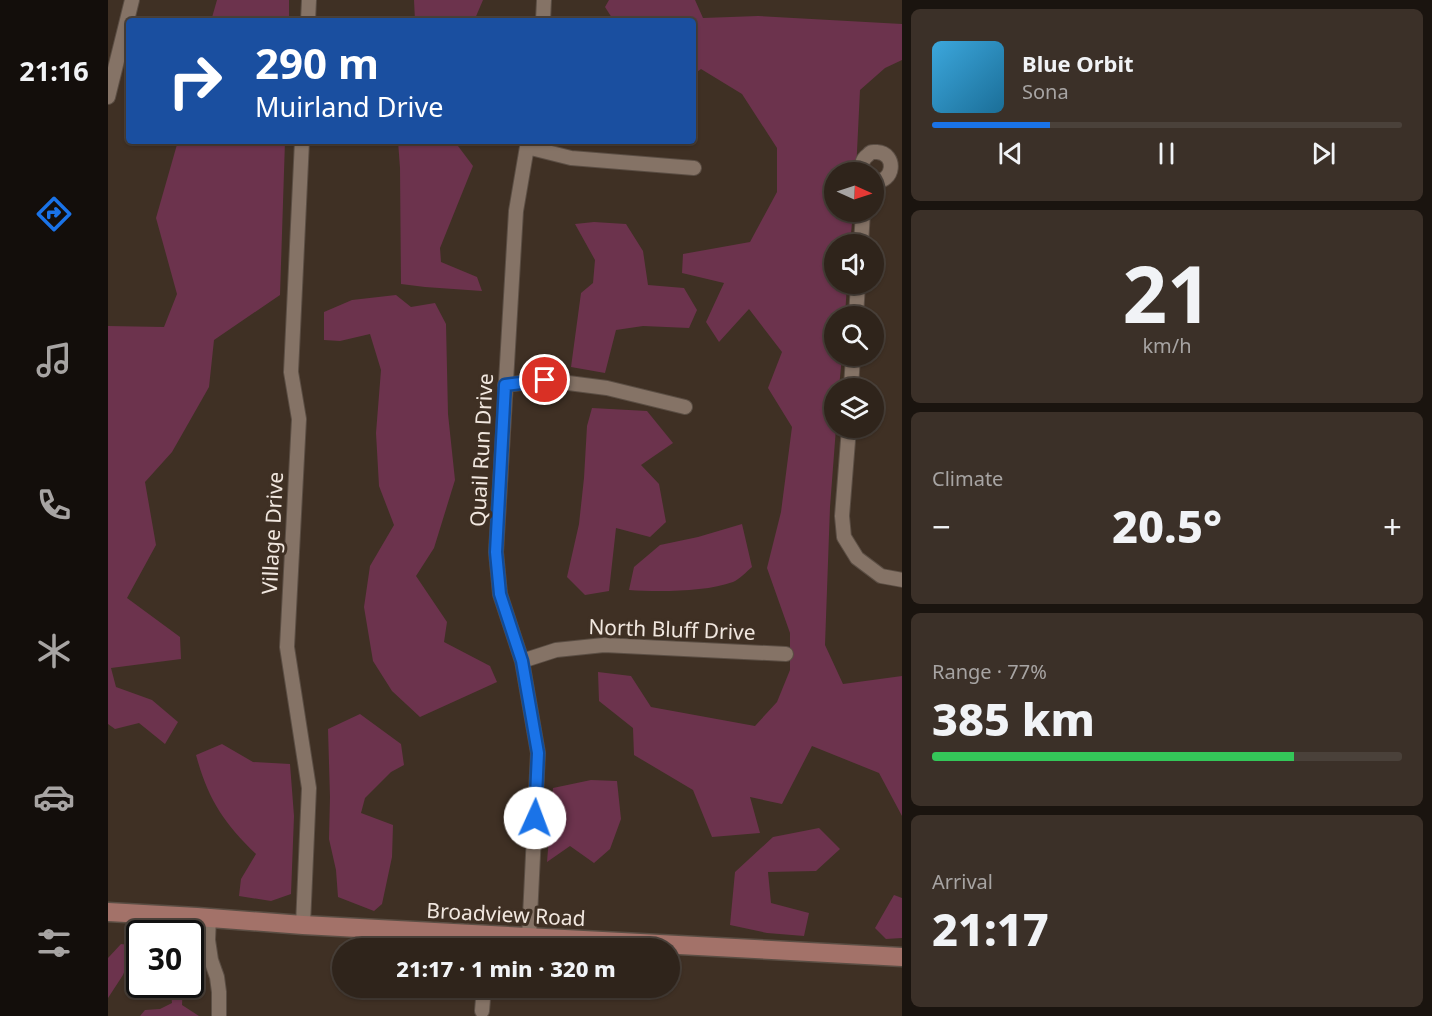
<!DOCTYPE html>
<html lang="en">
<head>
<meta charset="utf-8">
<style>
  :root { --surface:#2f241b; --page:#3b3028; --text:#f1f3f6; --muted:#a7a4a3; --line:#4a413a; --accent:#1a73e8 }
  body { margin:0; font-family:"Noto Sans",sans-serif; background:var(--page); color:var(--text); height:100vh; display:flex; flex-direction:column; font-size:22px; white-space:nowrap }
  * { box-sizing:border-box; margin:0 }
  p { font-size:20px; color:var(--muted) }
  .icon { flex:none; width:33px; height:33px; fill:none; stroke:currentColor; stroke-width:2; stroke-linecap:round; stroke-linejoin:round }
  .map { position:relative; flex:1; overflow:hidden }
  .sheet { display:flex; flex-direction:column; gap:9px; padding:9px; background:#1a140f; width:530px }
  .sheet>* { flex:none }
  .hud { position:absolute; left:18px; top:18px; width:570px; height:126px; border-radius:6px; box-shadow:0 2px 4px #0004,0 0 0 2px var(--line); background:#1a4fa0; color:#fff; overflow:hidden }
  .needle { width:39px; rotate:93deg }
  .controls { position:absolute; left:716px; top:162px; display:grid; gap:12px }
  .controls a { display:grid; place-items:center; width:60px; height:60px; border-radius:50%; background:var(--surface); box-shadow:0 2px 4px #0004,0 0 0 2px var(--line); font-size:30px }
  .speed { position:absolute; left:18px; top:920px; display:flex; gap:12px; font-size:30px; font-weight:700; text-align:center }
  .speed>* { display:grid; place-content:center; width:78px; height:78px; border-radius:50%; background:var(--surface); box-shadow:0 2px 4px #0004,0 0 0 2px var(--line); line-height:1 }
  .speed .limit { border:3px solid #111; border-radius:9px; background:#fff; color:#111 }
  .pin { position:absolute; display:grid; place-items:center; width:51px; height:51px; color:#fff; margin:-26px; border:3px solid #fff; border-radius:50%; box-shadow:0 2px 6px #0007 }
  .me { position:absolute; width:66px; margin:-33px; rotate:2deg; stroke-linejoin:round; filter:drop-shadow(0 0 4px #0008) }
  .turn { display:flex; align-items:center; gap:21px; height:126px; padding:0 30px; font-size:27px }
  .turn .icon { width:78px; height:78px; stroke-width:2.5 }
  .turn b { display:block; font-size:42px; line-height:51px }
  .big { font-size:45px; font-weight:800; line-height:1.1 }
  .sheet .widget { flex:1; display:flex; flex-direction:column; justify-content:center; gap:9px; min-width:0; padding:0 21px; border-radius:9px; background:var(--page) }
  .sheet .dial { align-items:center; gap:0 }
  .dial b { font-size:78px; line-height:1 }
  .song { display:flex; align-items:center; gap:18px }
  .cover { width:72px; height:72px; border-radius:9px; background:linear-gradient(135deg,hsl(200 70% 55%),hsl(200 70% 35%)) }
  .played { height:6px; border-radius:3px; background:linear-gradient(90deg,var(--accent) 25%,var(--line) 25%) }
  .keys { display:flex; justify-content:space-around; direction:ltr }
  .heat { display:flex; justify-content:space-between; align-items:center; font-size:33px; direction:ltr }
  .charge { height:9px; border-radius:4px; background:linear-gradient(90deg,#34c759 77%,var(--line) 0) }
  .trip { position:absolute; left:224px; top:938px; width:348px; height:60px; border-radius:30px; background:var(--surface); box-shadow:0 2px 4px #0004,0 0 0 2px var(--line); font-weight:800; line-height:60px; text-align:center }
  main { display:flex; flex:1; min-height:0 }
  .tab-bar { display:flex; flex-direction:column; width:108px; justify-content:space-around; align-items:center; background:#130e0b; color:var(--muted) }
  .tab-bar .icon { width:42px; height:42px }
  .tab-bar .selected { color:var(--accent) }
  .tab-bar b { font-size:27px; color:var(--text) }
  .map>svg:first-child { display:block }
</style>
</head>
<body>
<main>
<nav class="tab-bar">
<b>21:16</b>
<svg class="icon selected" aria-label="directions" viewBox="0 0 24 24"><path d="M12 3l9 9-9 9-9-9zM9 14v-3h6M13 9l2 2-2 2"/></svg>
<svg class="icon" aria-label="music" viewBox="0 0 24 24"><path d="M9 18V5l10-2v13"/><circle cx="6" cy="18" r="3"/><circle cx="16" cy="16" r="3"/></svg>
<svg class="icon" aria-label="phone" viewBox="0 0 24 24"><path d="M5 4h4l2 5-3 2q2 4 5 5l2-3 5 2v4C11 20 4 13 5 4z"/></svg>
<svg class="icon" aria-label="climate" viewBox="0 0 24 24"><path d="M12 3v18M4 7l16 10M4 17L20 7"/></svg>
<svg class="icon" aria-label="car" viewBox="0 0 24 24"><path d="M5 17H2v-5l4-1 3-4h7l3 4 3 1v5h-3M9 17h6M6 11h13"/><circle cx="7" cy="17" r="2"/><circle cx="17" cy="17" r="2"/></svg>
<svg class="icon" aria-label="filters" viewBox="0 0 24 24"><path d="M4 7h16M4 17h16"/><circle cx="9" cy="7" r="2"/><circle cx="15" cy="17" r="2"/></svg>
</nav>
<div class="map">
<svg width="795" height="1016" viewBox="0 0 795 1016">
  <rect width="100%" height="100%" fill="#3f3024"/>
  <path fill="#6c334d" d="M109,0h72v21h-78z
    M306,0h69l-9,21h-59z
    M501,0h86l8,18 55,-2 144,8v36l-17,8 -25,22 -4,82h-22v40h19l-3,32h-16v40h13l-2,32h-11v40h8l-3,32h-5v40h2l-6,79 -5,138 18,39 59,-8v140l-23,-43 -67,-27 -30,58 -32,-7 10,36 -48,4 -19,-47 -59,-35 -1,-27 -34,-27 -1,-29 33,4 20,31 104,19 22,-24 13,-32v-37l-23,-65 14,-56 11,-85 -24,-39 14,-36 -33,-43 -30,33 -13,-20 18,-39 -42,-10 1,-19 67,-12 27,-50v-44l-35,-54 -41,-25 -8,6v-54h-79l-9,-14z
    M70,141h107l-5,154 -66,45 -5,47 -37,65 -27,30 11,63 -29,53 53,39 1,22 -70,9 5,19 36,13 26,22 -13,22 -26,-21 -24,6 -7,-5v-398l56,1 13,-33 -21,-76z
    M290,141h60v5l15,20 -33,82 1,14 36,15 5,14 -57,-4 -24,-3 -1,-116z
    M486,222l32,2 17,27 5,34 36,3 13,22 -8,18 -46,-2 -27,4 -11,43 -34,-6 10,-74 12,-10 2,-23 -20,-36z
    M288,295l15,12 24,-4 11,21 2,90 7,66 -21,68 -18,28 31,46 -3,20 46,24 7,16 -77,35 -28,-26 -19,-30 -9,-54 6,-41 24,-41 -15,-39 -3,-53 5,-63 -11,-36 -30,7 -16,-1v-28l28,-12z
    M484,408l55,3 26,32 -32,22 18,19 7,38 -16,15 -34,-9 -7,63 -24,4 -18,-18 12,-53 5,-46 3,-52z
    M634,524l10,43c-6,5 -12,12 -19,15 -27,10 -75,10 -104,8l5,-23 26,-22 38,-8z
    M252,714l41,30 3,21 -13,7 -26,26 -4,15 32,12 -1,32 -10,47 -8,7 -36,-14 -2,-27 -7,-31 1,-42 -2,-68z
    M114,744l31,18 37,2 4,52 -3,78 -20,7 -32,-5 2,-17 15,-25c-33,-32 -48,-55 -60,-99z
    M483,780l26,1 4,38 -11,30 -16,14 -24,-17 -23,16 6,-74z
    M711,828l21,21 -24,22 -48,1 3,31 38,10 -5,23 -37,-3 -37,-8 5,-53 38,-35z
    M786,895l8,3v40l-16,1 -11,-11z
    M13,944l18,2v12l-11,4 -5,13 -15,23v-40z
    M62,984h13l-1,21 17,11h-59l5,-6 15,-1 12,-6z"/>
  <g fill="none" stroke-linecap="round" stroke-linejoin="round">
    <g stroke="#5b4e44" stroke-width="16">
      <path id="minor" d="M200,21l1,-21
        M435,21l1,-21
        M0,97l24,-97
        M194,141l-11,231 8,47 -12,228 22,141 -6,137
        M420,141l-12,70 -20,341 4,42 22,67 16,92 -9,184
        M419,147l44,11 123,10
        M755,172c-1,-7 -2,-12 5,-17 3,-4 4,-3 9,-3 20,1 18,32 -4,29
        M753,244l2,-32
        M748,316l2,-32
        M397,385l40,-5 62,8 78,19
        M743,388l2,-32
        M741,428l-7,88 2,21 13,21 24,18 22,4
        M414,661l34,-11 48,-5 182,9
        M101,918l-1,22 3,20 6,17 2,15v24
        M340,948l1,-15
        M362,948l8,-14
        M339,987v3l2,-3
        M374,1011l2,-24"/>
    </g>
    <g stroke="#5b4e44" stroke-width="21">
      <path id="major" d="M0,912l89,5 106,8 600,32"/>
    </g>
    <use href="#minor" stroke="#857366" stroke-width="14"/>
    <use href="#major" stroke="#a37269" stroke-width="18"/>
  </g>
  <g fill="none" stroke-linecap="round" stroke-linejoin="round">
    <g stroke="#114b97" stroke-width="15">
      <path id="route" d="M427,818l3,-65 -16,-92 -22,-67 -4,-42 9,-167 40,-5"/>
    </g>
    <use href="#route" stroke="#1a73e8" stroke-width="10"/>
  </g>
  <g text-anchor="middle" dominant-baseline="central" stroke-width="6" stroke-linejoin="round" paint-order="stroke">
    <g font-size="21" fill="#f1e7df" stroke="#3f3024">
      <text transform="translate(373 450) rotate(-87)">Quail Run Drive</text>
      <text transform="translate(164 533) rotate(-87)">Village Drive</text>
      <text transform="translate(564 629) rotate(2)">North Bluff Drive</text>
      <text transform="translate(398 914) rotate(3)">Broadview Road</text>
    </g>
  </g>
</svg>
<div class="controls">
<a><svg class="needle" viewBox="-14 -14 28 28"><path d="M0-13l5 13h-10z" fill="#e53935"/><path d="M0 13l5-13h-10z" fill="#a7a4a3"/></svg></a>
<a><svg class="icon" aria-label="sound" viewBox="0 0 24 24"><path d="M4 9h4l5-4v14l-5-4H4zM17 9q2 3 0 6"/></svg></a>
<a><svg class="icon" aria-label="search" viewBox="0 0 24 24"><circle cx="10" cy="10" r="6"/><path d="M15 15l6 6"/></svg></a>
<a><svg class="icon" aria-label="layers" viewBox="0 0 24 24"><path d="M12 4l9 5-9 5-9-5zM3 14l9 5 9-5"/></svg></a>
</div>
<div class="speed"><div class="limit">30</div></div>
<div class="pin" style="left:437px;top:380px;background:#d93025"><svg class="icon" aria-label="arrive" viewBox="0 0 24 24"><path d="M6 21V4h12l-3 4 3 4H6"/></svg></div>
<svg class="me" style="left:427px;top:818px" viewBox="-20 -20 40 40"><circle r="19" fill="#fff"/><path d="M0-13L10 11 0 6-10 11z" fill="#1a73e8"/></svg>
<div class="trip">21:17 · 1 min · 320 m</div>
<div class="hud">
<div class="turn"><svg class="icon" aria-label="right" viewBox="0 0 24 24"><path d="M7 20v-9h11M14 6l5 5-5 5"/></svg><div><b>290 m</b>Muirland Drive</div></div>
</div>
</div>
<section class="sheet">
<div class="widget">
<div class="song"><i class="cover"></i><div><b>Blue Orbit</b><p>Sona</p></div></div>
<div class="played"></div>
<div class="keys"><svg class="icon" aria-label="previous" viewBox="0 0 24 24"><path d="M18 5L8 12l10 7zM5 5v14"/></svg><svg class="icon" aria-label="pause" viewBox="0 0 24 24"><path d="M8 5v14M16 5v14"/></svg><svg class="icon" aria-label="next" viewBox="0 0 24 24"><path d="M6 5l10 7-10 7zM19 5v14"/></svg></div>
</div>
<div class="widget dial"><b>21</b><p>km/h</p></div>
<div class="widget"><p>Climate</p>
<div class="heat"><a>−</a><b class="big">20.5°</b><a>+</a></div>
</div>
<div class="widget"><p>Range · 77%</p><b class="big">385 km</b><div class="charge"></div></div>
<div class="widget"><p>Arrival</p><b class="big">21:17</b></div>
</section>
</main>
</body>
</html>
